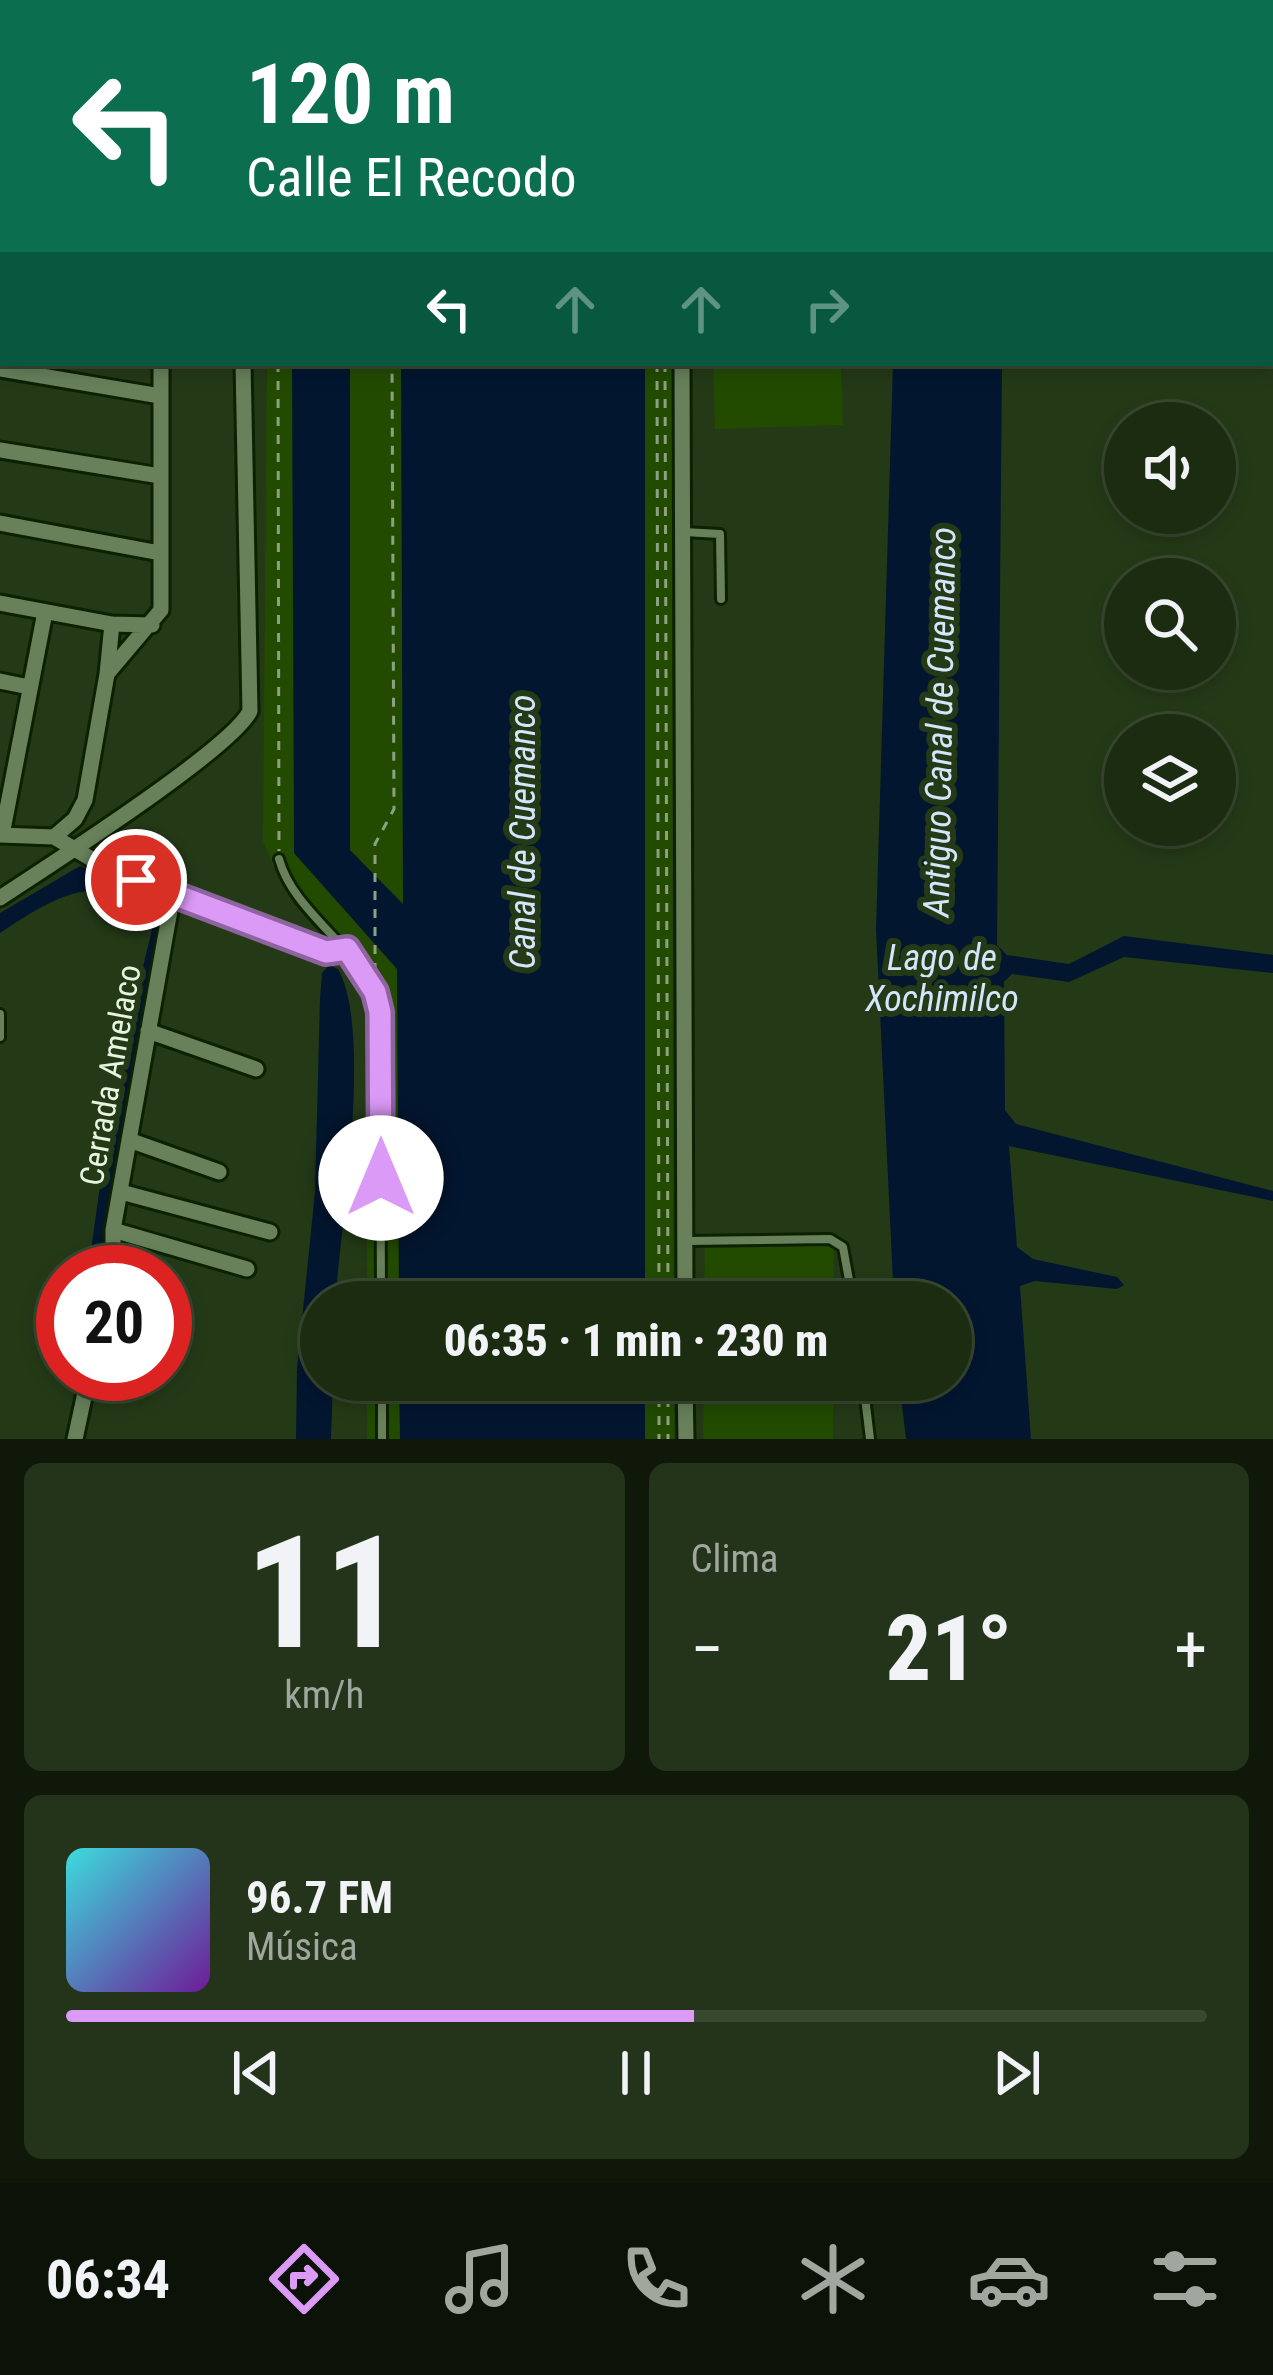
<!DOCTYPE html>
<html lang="es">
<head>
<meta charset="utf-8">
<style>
  :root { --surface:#1b2c11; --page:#24341a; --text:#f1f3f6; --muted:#a0a79f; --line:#394831; --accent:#da9af6 }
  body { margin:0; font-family:"Roboto Condensed",sans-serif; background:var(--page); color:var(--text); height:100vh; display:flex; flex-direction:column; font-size:45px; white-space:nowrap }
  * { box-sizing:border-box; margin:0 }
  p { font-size:39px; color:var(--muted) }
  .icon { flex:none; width:66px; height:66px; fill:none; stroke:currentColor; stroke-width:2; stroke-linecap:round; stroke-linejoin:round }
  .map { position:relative; height:1439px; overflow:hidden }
  .details { display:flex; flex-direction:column; gap:24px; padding:24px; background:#0f1809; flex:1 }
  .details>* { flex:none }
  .hud { position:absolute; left:0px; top:0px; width:1275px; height:366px; box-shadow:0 6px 18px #0003,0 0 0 3px var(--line); background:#0b6e4f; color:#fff; overflow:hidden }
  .controls { position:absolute; left:1104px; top:402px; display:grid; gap:24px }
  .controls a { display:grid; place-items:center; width:132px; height:132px; border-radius:50%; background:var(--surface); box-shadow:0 6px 18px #0003,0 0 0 3px var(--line); font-size:60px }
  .speed { position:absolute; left:36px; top:1245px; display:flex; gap:24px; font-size:60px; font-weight:700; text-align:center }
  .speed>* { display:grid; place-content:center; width:156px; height:156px; border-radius:50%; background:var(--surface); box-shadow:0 6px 18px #0003,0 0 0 3px var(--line); line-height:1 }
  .speed .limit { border:18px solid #d22; background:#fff; color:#111 }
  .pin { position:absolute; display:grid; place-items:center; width:102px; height:102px; color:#fff; margin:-51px; border:6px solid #fff; border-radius:50%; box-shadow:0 3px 12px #0007 }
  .me { position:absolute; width:132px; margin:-66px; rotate:0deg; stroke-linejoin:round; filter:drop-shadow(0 0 9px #0008) }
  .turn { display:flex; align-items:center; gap:42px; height:252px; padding:0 48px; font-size:54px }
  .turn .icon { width:156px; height:156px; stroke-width:2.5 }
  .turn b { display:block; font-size:84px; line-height:102px }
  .lanes { display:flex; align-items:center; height:114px; padding:0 48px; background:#0003; justify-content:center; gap:60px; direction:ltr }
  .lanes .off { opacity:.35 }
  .big { font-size:90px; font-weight:800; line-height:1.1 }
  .details .tile { flex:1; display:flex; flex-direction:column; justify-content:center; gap:18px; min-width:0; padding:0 42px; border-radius:18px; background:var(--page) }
  .details .dial { align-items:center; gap:0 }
  .dial b { font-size:156px; line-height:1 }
  .song { display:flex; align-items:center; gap:36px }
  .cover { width:144px; height:144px; border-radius:18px; background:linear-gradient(135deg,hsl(180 70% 55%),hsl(280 70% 35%)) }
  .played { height:12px; border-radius:6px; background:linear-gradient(90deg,var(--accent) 55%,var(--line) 55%) }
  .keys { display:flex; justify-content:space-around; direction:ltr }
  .heat { display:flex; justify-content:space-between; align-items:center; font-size:66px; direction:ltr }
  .details .tiles { flex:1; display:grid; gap:24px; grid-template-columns:1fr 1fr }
  .tile:last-child { grid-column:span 2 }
  .trip { position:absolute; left:300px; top:1281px; width:672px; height:120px; border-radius:60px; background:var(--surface); box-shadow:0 6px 18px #0003,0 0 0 3px var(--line); font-weight:800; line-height:120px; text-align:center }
  .dock { display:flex; height:192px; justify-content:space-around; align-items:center; background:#0b1207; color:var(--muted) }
  .dock .icon { width:84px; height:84px }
  .dock .current { color:var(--accent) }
  .dock b { font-size:54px; color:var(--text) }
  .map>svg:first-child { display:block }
</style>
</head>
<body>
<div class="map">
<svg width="1273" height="1439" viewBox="0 0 1273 1439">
  <rect width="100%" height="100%" fill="#243a17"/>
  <path fill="#224b00" d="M267,363h405l1,939h-306v-324l-94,-113 -10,-24z
    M713,363h128l2,62 -128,4z
    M705,1243l129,1 -1,58h-129z
    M367,1380h307v59h-307z
    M704,1380h129v59h-130z"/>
  <path fill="#031630" d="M292,363h58v487l53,54 -2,-541h244v939h-246l-2,-333 -103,-116z
    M893,363h109l-5,582 10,10 62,9 55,-28 149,19v18l-149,-16 -55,25 -57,-8 -8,8 1,128 11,14 257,67v10l-264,-55 8,101 16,12 84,18 7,8 -7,4 -82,-8 -15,5 11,153h-125l-7,-59h52v-78h-57l-18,-373z
    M80,866l78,28 7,14 -57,364h-20l26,-187 38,-155 -1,-20c-56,-41 -101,-10 -151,23v-20z
    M329,965l9,4c35,61 3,258 -3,333h-14v78h12l-2,59h-35l1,-70 18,-177 5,-194 2,-25z
    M399,1380h246v59h-245z"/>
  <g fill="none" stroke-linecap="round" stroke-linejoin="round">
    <g stroke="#0c2100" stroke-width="14">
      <path id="service" d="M684,532l36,2 1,65
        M279,859c16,58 87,90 101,152l1,291
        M0,1014v23
        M686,1241l144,-2 13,8 10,55
        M382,1380v59
        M863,1380l7,59"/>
    </g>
    <g stroke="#0c2100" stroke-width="21">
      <path id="minor" d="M681,0v3
        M89,3l1,-3
        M0,165l3,-3
        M0,215h3
        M682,363l3,939
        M0,369l160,27
        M0,450l160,26
        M0,523l160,30
        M0,603l112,21 40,1
        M107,674l5,-50
        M0,681l29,6
        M0,835l54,2 53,31 218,84 22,-3
        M2,835l43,-223
        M54,837l21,-18 10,-19 22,-126 54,-64v-247
        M0,898c45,-30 232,-149 250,-187l-7,-348
        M148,1031l108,38
        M129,1140l90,32
        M121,1192l149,40
        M113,1230l134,39
        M113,1272v-42l58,-325 -6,-14
        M685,1380l1,59
        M75,1439l14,-65"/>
    </g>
    <path stroke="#8ea084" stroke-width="3" stroke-dasharray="9 9" stroke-linecap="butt" d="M276,0v3
      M390,0v3
      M656,0v3
      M663,0v3
      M278,363l1,488
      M657,363l2,939
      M665,363l3,939
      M375,972v-128l19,-35 -2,-446
      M659,1380v59
      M668,1380v59"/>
    <use href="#service" stroke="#68815b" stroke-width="8"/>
    <use href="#minor" stroke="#68815b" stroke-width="15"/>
  </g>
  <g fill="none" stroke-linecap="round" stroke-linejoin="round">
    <g stroke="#8e64a0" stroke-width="30">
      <path id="route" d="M136,880l190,72 21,-3 28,43 5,20 1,166"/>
    </g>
    <use href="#route" stroke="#da9af6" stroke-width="21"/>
  </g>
  <g text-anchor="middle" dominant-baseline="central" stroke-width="12" stroke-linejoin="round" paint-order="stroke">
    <g font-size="33" fill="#e7f5e0" stroke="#243a17">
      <text transform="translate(110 1075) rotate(-80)">Cerrada Amelaco</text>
    </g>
    <g font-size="36" font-style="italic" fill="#d5e6fc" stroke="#243a17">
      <text transform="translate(940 722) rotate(-89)">Antiguo Canal de Cuemanco</text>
      <text transform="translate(523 832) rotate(-90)">Canal de Cuemanco</text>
      <text x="942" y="958">Lago de<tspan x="942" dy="41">Xochimilco</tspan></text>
    </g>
  </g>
</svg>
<div class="controls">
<a><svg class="icon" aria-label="sound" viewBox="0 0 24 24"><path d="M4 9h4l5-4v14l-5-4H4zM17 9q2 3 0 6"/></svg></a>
<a><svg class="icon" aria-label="search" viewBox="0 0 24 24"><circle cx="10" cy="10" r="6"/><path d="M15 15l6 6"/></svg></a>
<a><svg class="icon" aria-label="layers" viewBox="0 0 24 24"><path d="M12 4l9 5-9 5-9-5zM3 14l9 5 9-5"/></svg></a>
</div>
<div class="speed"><div class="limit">20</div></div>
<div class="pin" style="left:136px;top:880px;background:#d93025"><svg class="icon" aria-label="arrive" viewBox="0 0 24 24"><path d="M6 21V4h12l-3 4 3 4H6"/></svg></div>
<svg class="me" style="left:381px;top:1178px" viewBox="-20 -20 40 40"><circle r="19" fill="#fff"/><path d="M0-13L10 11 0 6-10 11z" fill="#da9af6"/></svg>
<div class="trip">06:35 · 1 min · 230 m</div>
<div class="hud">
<div class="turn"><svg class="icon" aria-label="left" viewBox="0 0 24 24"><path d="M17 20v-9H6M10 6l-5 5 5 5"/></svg><div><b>120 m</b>Calle El Recodo</div></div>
<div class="lanes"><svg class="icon" aria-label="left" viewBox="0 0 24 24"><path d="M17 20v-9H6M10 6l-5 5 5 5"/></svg><svg class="icon off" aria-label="ahead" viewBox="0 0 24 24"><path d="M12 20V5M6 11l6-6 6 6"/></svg><svg class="icon off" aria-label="ahead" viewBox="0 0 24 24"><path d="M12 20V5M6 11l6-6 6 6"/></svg><svg class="icon off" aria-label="right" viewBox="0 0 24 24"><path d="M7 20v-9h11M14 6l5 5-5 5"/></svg></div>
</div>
</div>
<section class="details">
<div class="tiles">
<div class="tile dial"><b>11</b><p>km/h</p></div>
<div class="tile"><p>Clima</p>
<div class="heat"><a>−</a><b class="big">21°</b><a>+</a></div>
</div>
<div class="tile">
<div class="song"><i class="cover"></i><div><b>96.7 FM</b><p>Música</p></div></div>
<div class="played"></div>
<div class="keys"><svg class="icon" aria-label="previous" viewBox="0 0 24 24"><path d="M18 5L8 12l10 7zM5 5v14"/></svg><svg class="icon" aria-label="pause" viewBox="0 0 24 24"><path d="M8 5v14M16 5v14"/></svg><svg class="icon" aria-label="next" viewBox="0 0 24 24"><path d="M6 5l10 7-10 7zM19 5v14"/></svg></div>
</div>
</div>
</section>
<nav class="dock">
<b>06:34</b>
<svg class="icon current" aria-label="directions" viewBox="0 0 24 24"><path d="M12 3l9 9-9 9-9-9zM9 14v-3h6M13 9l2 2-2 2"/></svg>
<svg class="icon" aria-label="music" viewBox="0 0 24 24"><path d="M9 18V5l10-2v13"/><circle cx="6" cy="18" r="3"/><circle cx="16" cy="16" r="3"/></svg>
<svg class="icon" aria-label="phone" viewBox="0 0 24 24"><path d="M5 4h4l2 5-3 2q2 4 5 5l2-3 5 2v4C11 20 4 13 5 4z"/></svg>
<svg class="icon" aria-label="climate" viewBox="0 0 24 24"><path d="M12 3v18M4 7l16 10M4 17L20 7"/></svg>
<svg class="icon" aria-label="car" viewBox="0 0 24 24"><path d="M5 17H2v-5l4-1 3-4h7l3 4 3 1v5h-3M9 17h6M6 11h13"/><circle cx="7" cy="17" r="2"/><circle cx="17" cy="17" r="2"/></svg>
<svg class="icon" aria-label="filters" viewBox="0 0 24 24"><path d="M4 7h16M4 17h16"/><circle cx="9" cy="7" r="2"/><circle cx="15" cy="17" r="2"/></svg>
</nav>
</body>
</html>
